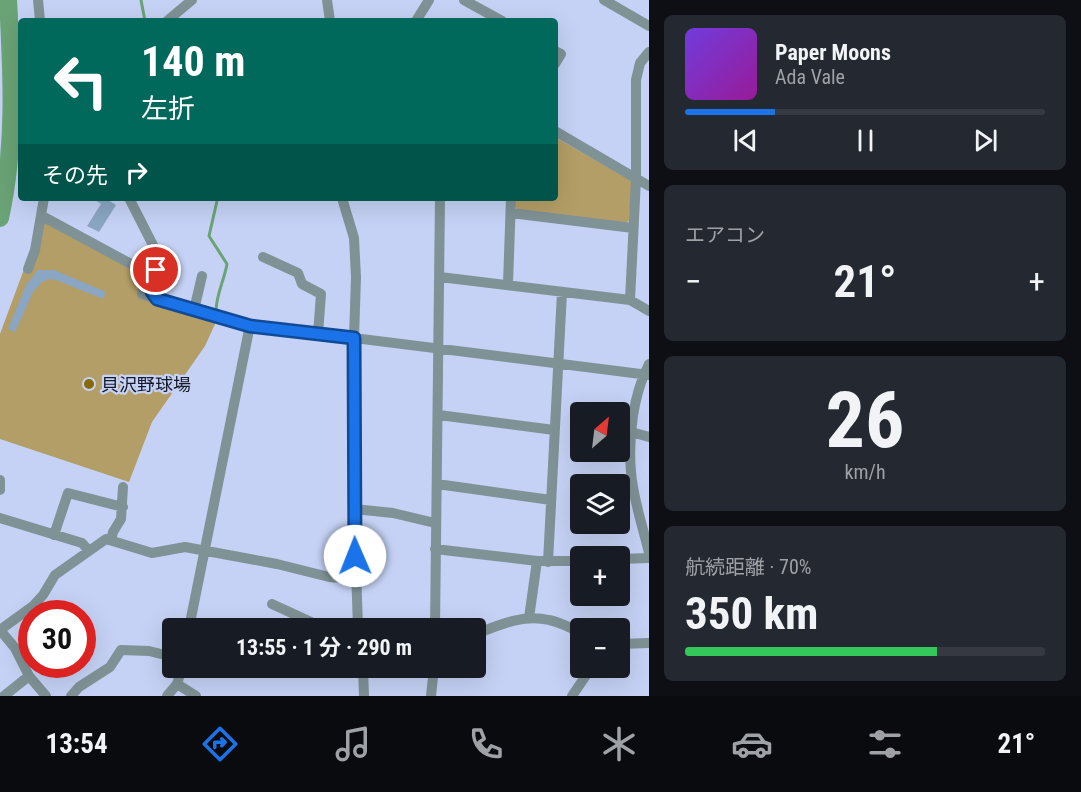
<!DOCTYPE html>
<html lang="ja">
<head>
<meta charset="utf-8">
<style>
  :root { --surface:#171b24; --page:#242831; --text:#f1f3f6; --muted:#9ea1a6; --line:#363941; --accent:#1a73e8 }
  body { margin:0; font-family:"Roboto Condensed","Noto Sans JP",sans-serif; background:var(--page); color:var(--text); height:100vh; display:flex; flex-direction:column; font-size:22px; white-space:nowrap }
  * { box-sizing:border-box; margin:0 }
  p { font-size:20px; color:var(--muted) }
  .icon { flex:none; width:33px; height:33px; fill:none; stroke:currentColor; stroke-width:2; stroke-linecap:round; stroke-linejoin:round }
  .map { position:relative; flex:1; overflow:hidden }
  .side { display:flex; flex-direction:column; gap:15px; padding:15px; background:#0d0f14; width:432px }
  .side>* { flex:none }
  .banner { position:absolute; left:18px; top:18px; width:540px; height:183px; border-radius:6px; box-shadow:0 6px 24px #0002; background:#00695c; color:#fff; overflow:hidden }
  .needle { width:39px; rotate:28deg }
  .buttons { position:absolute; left:570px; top:402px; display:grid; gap:12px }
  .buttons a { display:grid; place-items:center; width:60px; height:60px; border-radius:6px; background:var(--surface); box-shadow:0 6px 24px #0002; font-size:30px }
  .speed { position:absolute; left:18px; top:600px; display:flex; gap:12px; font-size:30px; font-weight:700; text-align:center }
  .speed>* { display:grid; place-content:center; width:78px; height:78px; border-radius:50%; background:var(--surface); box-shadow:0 6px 24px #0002; line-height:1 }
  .speed .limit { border:9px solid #d22; background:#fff; color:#111 }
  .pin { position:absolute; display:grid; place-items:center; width:51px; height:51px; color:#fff; margin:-26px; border:3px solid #fff; border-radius:50%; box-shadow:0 2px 6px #0007 }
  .me { position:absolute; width:66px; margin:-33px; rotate:359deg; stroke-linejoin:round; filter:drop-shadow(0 0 4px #0008) }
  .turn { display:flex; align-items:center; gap:21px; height:126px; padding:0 24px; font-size:27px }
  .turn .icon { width:78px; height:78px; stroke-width:2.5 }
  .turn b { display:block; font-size:42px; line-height:51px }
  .then { display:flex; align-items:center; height:57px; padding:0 24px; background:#0003; gap:12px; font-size:22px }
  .big { font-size:45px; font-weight:700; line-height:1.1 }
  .side .widget { flex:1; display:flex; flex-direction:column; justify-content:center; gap:9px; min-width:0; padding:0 21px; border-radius:9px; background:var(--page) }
  .side .dial { align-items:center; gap:0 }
  .dial b { font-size:78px; line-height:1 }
  .song { display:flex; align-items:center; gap:18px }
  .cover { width:72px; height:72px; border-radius:9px; background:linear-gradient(135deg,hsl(260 70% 55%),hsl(300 70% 35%)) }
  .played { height:6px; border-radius:3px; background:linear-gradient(90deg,var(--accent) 25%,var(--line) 25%) }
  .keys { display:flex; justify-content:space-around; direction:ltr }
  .heat { display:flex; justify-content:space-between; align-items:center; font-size:33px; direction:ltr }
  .charge { height:9px; border-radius:4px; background:linear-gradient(90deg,#34c759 70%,var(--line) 0) }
  .trip { position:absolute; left:162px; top:618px; width:324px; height:60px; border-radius:6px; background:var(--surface); box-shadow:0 6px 24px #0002; font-weight:700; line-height:60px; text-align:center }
  .tabs { display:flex; height:96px; justify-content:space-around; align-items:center; background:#090b0e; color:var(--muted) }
  .tabs .icon { width:42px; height:42px }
  .tabs .active { color:var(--accent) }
  .tabs b { font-size:27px; color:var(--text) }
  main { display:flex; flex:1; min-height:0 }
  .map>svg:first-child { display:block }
</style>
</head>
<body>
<main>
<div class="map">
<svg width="649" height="696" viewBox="0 0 649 696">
  <rect width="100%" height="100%" fill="#c5d2f5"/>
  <path fill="#b49e67" d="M555,137l75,43 2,4 -3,37 -4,2 -107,-13 -4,-4v-8h41z
    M39,210l111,60 1,33 65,19 -11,24 -53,76 -23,60 -129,-43v-105l30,-81z"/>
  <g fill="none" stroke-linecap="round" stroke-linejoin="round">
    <path stroke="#6aa375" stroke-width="3" d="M141,0l4,21
      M216,198l1,3 -8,35 18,28c-3,17 -10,28 -11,46"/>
    <path stroke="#6aa375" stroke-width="18" d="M0,218c16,-72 12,-145 8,-218"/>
  </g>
  <path fill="#8aa6c2" d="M92,198h13l11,7 -17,27 -12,-6 14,-22z
    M38,270h16l52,22 -3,7 -47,-19 -7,-1 -7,3 -9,10 -18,40 -7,-3 18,-44z"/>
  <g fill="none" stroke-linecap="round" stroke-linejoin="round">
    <path stroke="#7f9296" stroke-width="10" d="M38,0l2,21
      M327,0l3,21
      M464,0l38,21
      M604,0l45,26
      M167,21l25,-21
      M416,21l13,-21
      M555,51l6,3 -6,10
      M555,131l94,55
      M129,198l28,55 -5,39 5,7 93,26 399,50
      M342,198l12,40 2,39 -2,61v171l4,119
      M511,213l122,15
      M42,216l102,55 -2,23 15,5
      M263,257l35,16 4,11 19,10 -3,40
      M28,269l7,-19 9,-52
      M440,277l190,23 19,11
      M508,284l3,-86
      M630,300l6,-121v-99l4,-17 9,-11
      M194,310l8,-34
      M649,364c-16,31 -21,73 -18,108 2,27 12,55 18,81
      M439,415l115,15
      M631,432l18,5
      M0,480v10
      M437,484l114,16
      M354,509l39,4 42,10
      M0,518l82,25 7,8
      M54,535l14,-42 55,14
      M111,540l2,-8 8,-13 2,-32
      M435,549l102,12h43
      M620,559l29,-1
      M548,562l14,-270
      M272,604l52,24
      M529,618l8,-57
      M189,628l61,-303
      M435,628l5,-430
      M0,630l33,-24 10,-11 12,-20 51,-36 46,14 33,-6 92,17 52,13 26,2
      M0,630l15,18 14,28 17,20
      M476,634c23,-9 47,-20 73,-14 11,2 21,8 31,12
      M620,644l29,-1
      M363,668l1,28
      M177,684l19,12
      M4,696l25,-20
      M71,696l8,-9 31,-20 11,-17 28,1 20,5 3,11
      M167,696l10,-12 5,-16
      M431,696l3,-28
      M572,696l19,-28"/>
  </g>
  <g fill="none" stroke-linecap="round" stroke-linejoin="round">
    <g stroke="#114b97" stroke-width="15">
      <path id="route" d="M156,270l-4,22 5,7 93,27 104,12 1,218"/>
    </g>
    <use href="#route" stroke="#1a73e8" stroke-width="10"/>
  </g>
  <circle fill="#876a06" stroke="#c5d2f5" stroke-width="2" cx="89" cy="384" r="6"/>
  <g text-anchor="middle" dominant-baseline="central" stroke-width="4.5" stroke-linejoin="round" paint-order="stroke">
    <g font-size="18" fill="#161a27" stroke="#c5d2f5" text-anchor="start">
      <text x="101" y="384">貝沢野球場</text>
    </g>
  </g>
</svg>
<div class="buttons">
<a><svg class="needle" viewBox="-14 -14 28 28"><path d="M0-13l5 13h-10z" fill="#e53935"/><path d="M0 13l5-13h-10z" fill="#9ea1a6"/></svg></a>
<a><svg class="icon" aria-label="layers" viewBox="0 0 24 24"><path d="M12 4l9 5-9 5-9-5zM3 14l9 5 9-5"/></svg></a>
<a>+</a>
<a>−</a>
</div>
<div class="speed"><div class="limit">30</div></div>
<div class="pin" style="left:156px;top:270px;background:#d93025"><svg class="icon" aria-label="arrive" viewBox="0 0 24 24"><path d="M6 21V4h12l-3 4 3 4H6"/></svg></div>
<svg class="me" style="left:355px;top:556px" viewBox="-20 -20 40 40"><circle r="19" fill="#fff"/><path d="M0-13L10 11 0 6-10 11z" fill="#1a73e8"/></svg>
<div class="trip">13:55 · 1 分 · 290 m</div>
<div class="banner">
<div class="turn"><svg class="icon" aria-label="left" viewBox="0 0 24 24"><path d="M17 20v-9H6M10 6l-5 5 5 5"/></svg><div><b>140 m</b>左折</div></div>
<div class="then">その先<svg class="icon" aria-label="right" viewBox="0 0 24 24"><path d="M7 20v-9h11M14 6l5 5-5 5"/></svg></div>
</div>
</div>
<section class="side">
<div class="widget">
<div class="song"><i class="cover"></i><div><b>Paper Moons</b><p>Ada Vale</p></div></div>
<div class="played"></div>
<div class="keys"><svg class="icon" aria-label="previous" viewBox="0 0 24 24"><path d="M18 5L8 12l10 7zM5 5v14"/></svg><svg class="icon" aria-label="pause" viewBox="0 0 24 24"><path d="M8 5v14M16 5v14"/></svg><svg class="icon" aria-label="next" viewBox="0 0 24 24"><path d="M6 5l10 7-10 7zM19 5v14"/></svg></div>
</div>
<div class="widget"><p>エアコン</p>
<div class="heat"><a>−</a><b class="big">21°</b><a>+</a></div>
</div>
<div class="widget dial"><b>26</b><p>km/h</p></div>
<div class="widget"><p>航続距離 · 70%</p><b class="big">350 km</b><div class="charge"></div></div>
</section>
</main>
<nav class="tabs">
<b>13:54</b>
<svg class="icon active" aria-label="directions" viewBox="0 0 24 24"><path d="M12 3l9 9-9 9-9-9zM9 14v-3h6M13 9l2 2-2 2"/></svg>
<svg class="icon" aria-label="music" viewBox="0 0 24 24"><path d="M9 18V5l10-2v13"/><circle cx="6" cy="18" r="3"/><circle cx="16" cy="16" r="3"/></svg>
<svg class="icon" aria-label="phone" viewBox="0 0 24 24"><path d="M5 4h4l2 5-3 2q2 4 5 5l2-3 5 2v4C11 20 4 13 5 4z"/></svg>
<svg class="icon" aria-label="climate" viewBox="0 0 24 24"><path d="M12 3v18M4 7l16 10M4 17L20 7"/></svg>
<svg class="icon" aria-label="car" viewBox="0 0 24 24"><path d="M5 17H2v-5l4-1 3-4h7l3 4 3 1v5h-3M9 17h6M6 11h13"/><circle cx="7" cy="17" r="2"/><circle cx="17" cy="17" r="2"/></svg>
<svg class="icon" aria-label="filters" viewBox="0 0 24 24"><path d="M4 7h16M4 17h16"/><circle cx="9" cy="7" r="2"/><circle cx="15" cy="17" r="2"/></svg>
<b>21°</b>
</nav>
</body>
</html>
